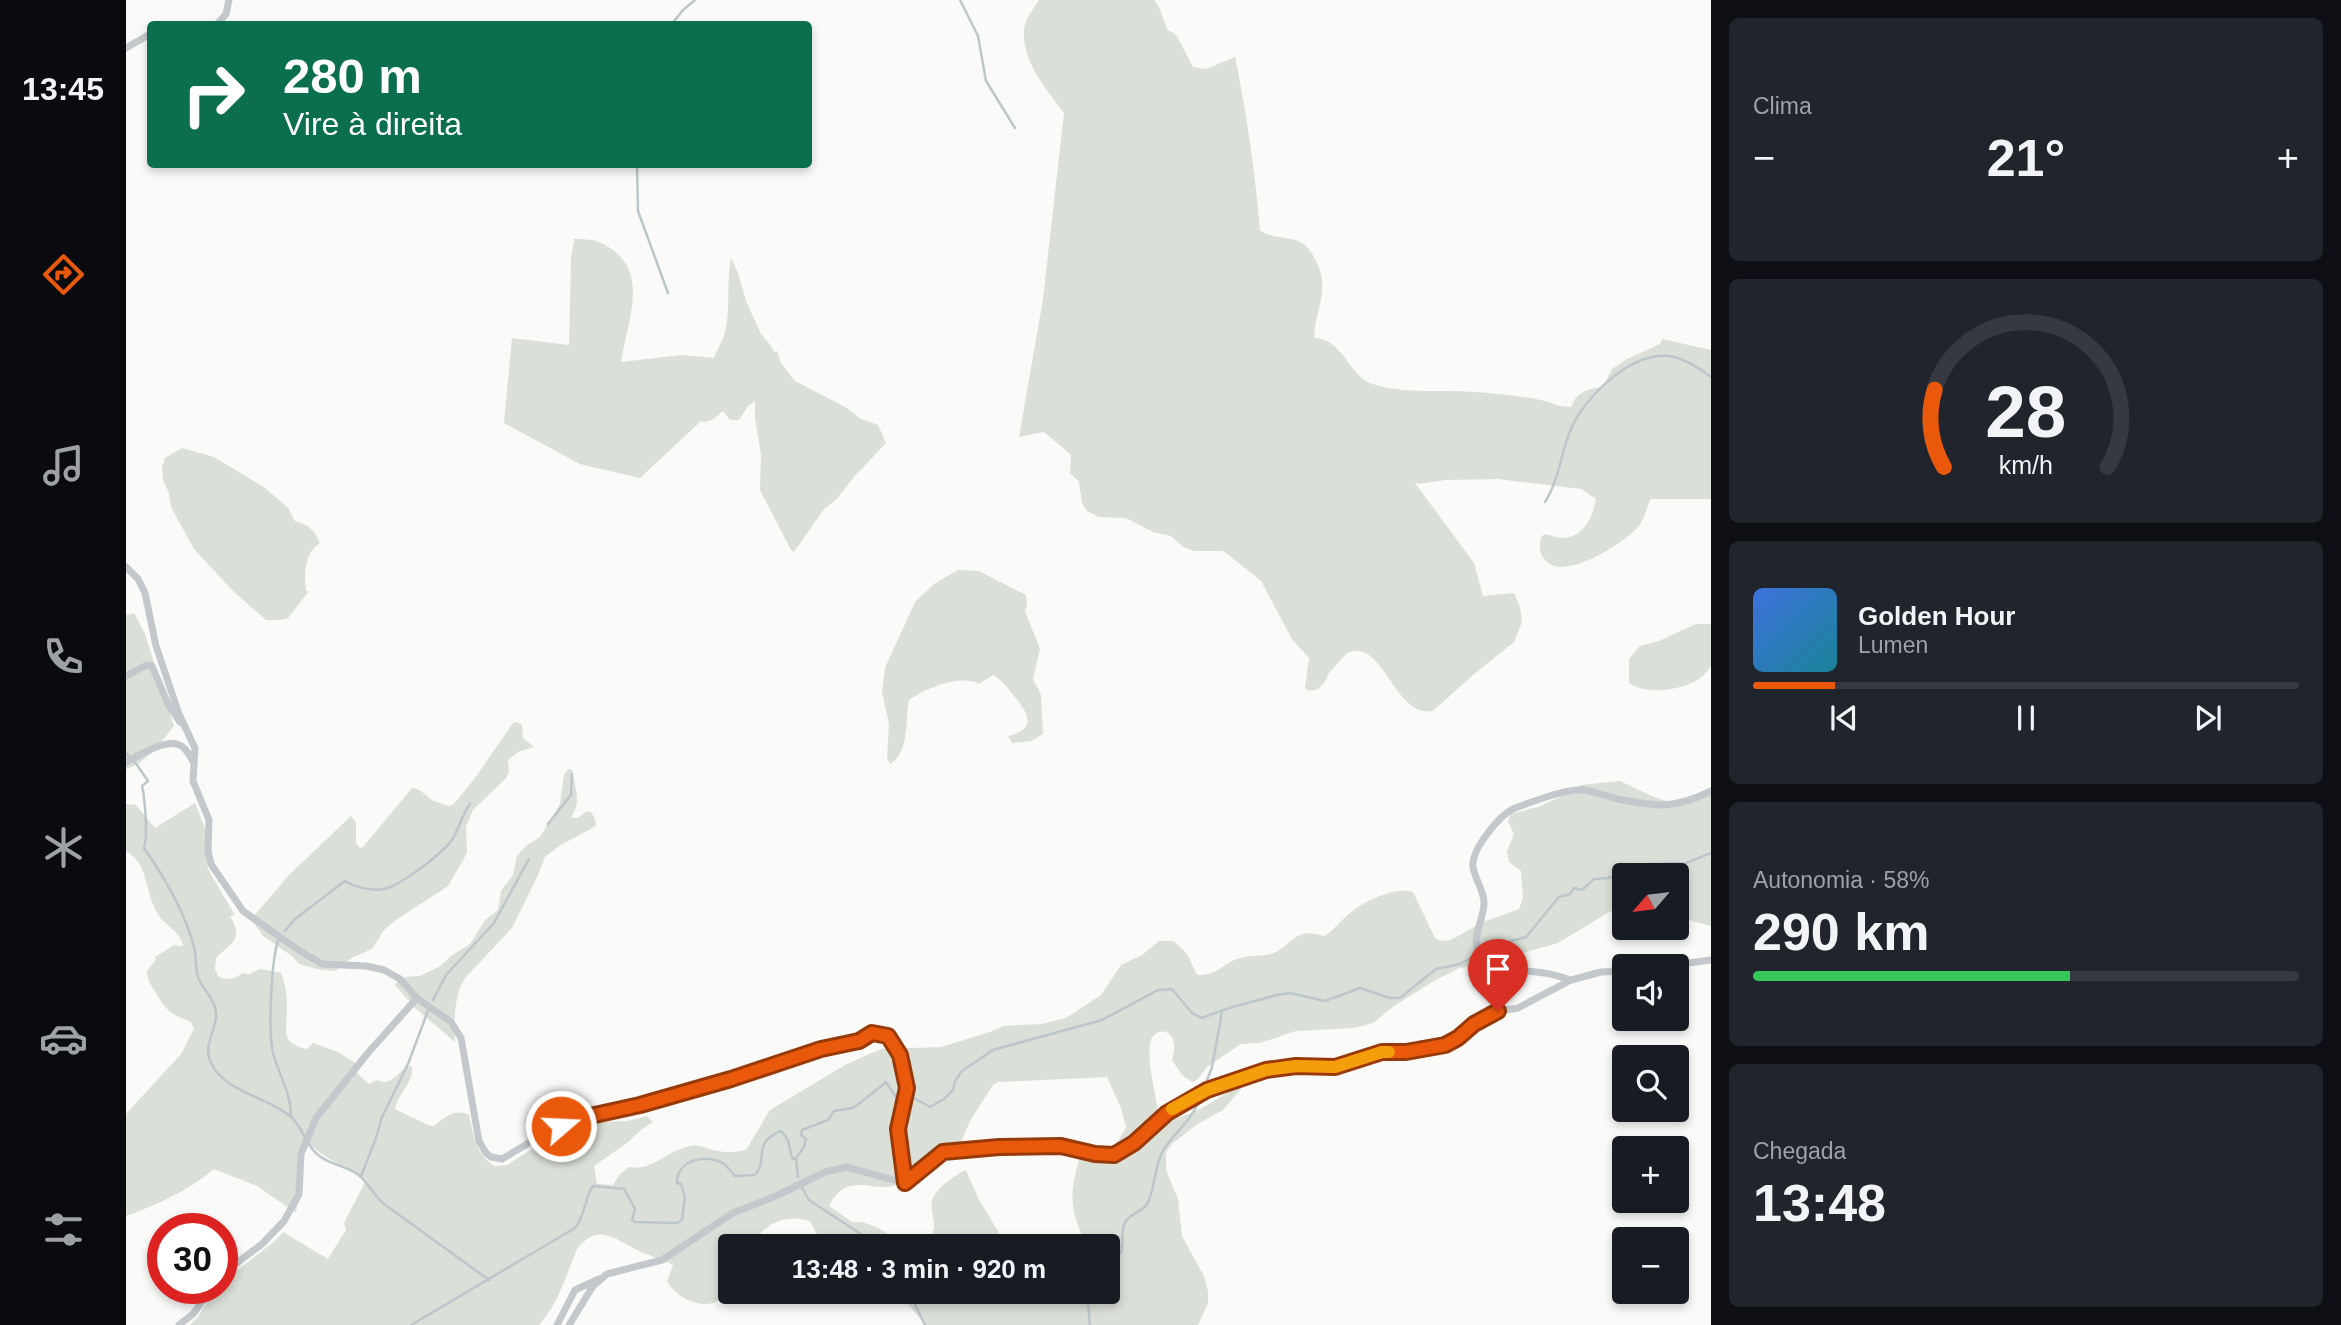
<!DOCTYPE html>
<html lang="pt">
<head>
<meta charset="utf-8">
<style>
  :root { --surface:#171b24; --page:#20242c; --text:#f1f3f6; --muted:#9ea1a6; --line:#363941; --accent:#ea580c }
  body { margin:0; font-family:Arial,sans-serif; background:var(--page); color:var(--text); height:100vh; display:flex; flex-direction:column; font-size:26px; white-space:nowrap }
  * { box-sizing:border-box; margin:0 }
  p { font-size:23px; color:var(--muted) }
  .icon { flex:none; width:38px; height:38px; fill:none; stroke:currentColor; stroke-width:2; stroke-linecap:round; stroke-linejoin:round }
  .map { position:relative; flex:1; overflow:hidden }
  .details { display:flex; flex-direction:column; gap:18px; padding:18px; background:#0d0f14; width:630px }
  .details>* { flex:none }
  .hud { position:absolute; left:21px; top:21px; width:665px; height:147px; border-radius:7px; box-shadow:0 4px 10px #0003; background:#0b6e4f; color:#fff; overflow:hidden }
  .needle { width:46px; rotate:242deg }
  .controls { position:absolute; left:1486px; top:863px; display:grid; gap:14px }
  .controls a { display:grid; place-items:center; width:77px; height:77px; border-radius:7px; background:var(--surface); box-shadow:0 4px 10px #0003; font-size:35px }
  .speed { position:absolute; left:21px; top:1213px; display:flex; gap:14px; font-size:35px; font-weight:700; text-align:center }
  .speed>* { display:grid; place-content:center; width:91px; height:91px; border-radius:50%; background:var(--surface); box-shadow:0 4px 10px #0003; line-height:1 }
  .speed .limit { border:10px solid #d22; background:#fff; color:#111 }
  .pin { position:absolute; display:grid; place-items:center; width:60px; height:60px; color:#fff; margin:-72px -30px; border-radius:50% 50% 50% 0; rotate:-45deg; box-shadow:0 0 7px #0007 }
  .pin .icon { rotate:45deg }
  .me { position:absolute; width:77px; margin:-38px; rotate:71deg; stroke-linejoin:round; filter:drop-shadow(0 0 5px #0008) }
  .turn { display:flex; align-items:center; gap:24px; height:147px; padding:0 21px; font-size:32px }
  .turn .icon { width:91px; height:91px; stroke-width:2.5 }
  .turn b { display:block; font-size:49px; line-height:60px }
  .big { font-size:52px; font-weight:700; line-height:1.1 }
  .details .tile { flex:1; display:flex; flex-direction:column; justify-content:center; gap:10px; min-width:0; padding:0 24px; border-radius:10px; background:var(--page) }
  .details .dial { align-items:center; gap:0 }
  .dial svg { height:182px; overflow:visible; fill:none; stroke:var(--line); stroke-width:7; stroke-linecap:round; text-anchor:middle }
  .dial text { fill:var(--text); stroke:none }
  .song { display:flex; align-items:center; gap:21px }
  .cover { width:84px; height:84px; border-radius:10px; background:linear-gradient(135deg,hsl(220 70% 55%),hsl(190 70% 35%)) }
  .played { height:7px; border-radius:4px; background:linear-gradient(90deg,var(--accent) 15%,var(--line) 15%) }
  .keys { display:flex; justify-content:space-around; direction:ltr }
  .heat { display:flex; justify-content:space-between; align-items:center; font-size:38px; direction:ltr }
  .charge { height:10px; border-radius:5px; background:linear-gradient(90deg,#34c759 58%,var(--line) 0) }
  .trip { position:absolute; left:592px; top:1234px; width:402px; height:70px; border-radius:7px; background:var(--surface); box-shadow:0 4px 10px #0003; font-weight:700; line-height:70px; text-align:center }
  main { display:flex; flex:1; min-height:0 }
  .menu { display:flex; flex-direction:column; width:126px; justify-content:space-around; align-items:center; background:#090b0e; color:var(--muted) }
  .menu .icon { width:49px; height:49px }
  .menu .active { color:var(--accent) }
  .menu b { font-size:32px; color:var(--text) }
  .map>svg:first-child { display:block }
</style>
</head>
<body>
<main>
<nav class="menu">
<b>13:45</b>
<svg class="icon active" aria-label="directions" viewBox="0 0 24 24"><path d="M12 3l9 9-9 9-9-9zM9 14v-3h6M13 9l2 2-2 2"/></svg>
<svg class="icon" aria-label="music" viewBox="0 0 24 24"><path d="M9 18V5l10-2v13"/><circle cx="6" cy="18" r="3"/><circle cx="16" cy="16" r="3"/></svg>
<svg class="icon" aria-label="phone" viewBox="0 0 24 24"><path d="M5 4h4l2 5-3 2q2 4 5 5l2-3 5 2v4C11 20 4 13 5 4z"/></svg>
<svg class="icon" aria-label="climate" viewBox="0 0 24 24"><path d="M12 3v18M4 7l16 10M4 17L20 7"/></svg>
<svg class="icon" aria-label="car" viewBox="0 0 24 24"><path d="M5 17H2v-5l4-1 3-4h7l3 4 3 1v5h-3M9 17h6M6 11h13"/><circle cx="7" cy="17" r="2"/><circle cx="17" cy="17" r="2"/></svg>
<svg class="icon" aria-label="filters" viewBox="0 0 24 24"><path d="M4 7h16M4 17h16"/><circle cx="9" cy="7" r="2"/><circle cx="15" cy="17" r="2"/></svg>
</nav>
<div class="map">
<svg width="1585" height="1325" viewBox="0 0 1585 1325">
  <rect width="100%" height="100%" fill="#fafaf8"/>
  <path fill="#dadfd7" d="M913,0h115l5,7 8,22 10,7 16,31 13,2 29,-12c12,58 20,115 25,173 11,9 25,6 38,11 9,4 14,11 18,20 15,30 -1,47 -2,77 28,0 35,37 56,45 33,12 72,6 106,9 23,2 47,4 69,9 9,3 17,6 26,6 6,-15 16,-18 32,-20l9,-18 15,-10 33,-15 2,-5 49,11v149h-60c-5,9 -6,21 -14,29 -15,16 -71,52 -90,34 -8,-8 -8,-15 -6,-25l4,-3c6,1 11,4 17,4 21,0 31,-21 34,-39l-15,-10 -84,-10 -52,1 -26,4 -4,-1 59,80 9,33 31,-3 6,14 2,15 -8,20 -41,33 -40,36c-39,7 -50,-75 -86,-58l-18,20 -5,10 -6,6 -9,2 -4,-3 4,-30 -17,-19 -31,-58 -31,-25 -7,-5h-29l-11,-4 -12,-11 -18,-4 -27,-14 -27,-1 -12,-6 -5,-8 -3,-21 -9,-9 1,-18 -27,-23 -25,5 24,-138 21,-186c-18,-24 -46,-56 -39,-89 2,-8 10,-17 14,-24z
    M447,239c8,0 19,0 26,3 55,24 28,78 22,120l61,-7 32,3c3,-8 9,-18 11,-26 6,-25 1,-50 6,-74l7,15 8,28 15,33 11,13 2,5 3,-1 4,12 14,18 52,27 14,11 17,6 8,18 -32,34 -18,23 -12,9 -30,43 -3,-2 -31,-60 1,-35 -6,-37v-17l-7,5 -9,14h-9l-7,-9c-7,5 -12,13 -22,10l-61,57 -60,-14 -76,-41 8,-85 57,7 2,-87 3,-18z
    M56,448l32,9 51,31 23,20 7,13 13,5 6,6 6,11c-16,10 -16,32 -14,48h3l-21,27 -8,2h-14l-32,-28 -40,-43 -23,-42 -2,-14 -6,-13 -1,-13 3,-9z
    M832,570l21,1 47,24 1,10 -2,6 15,38 -7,30 8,16 2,39 -12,7 -19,2 -4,-7c34,-8 16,-28 2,-45 -5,-6 -10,-12 -17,-16l-14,9c-18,-10 -53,4 -70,16 -4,18 1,53 -19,64l-3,-6 2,-34 -7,-32 3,-24 30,-66 19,-18z
    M8,613l11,21 29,92c-13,16 -27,37 -48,43v-154z
    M1570,624h15v42c-3,4 -7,10 -11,12 -18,13 -53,17 -71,5v-24l11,-13 19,-5z
    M391,722l5,3 1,13 11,9 -16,5 -10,8 1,12 -3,6 -33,32 -7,17 1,26 -19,33 -52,34 -12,10 -12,19 -19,8 -17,14 -15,-1 -22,-6 -7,-8 -29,-20 -10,-14 1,-6 34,-40 63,-60 5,6v21l4,5 3,-1 49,-59c10,1 12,7 20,12 6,3 12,4 17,6l5,-2 21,-26 38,-55z
    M442,769l4,1c2,9 7,28 4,37 -1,4 -4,7 -4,11h6l8,-6h5l4,7 1,7 -37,20 -14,11 -7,18 -26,53 -47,50c-11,17 -11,44 -10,64l-40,-34 -20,-23 3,-5 5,-3 17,-1 19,-9 12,-11 19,-12 15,-24 13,-10 3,-19 12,-16 4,-19 9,-10 14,-9 20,-33 4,-29z
    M1494,781l36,17 25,7 30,-16v137l-34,-9 -1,-42h-52v31l-15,6 -51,31 -73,21 -26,4 -25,13 -40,25 -21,17 -19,5 -58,3 -36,12 -19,1 -34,23 -10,13 -5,2 -10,-7 -10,-15c10,-35 -19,-34 -22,-17 -3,23 6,48 8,71l2,6c34,0 56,-24 85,-36l-22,26 -27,15 -23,18 -7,9v18l12,29 4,37 22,40 4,15v12l-10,22h-273c-6,-9 -22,-25 -25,-33h95l3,6 22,6 7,-4 1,-8h41l4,2 7,-2h28v-46h-21c-18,-37 -18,-51 -7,-90l23,3 4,-8 12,-11 7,-13 -5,-19 -14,-31 -109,5 -5,3 -23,36 -10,24 -6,5 -9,-1c-13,11 -28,26 -43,34 -27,14 -53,-16 -73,23l23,16h10l14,5 33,19h-86l-13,-25c-27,-8 -45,3 -60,25h-20v46c-4,3 -9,8 -14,10 -17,7 -41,-5 -49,-21l6,-16 -6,-3 -5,2c-8,-9 -15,-9 -25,-14 -22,-11 -39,-28 -60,-1 -11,26 -18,54 -38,76h-349l8,-8 18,-29h6v-6l53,-41 8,-9 45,27 18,-29 -2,-7 21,-41c-18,-17 -43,-23 -59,-42l-10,73 -39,-27 -43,-17c-26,22 -56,35 -88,47v-102l55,-60 13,-25 -3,-7c-20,-8 -24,-10 -35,-29 -5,-8 -9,-12 -9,-22l9,-11 -1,-3 19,-12 9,1c-3,-16 -20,-21 -27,-35 -11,-21 -8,-48 -30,-60v-47l10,1 19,23 40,-25 11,28 1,34 3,8 25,42 -5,1c14,24 2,26 -14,42l-1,11 3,7 6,3 11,-1 8,-5 6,1 11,-5 21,4c5,12 6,25 6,38 -1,21 -6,32 20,38l6,-6 25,9 22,14 -3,7 12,11 8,-4c17,8 21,-13 35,-14 2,17 -14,27 -17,43l33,16 6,1c12,-9 19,-18 35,-11 5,22 6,37 25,51l13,-1 35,-22 52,-21 33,-1 20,-5 6,6 -11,7 -15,14 -33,23 3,18 16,1 7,-11 9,-7c23,5 40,-18 62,-21 9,-2 18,4 27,5 10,2 18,1 28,-1l24,-40 75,-45 36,-16 60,-2 49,-15 13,-6 38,-2 25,-6 35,-23 20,-30 21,-10 17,-14h15l13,13 10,21c16,1 23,-7 35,-14 16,-7 25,-4 38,-7 13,-2 20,-17 33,-20 7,-2 15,1 22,2 9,-6 16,-16 25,-23 14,-12 45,-27 63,-21l22,46 6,3 10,-1 32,-18 36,-13 4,-11 -2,-27 -12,-9 -2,-11 7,-17 -6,-12 2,-8 28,-7 26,-12 17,-10z
    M840,1170l12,28 20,33 3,15h-74c4,-7 7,-14 7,-22 0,-8 -4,-16 -2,-23 4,-13 23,-26 34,-31z"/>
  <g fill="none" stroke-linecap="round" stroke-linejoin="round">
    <path stroke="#bbc7cb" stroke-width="2.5" d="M834,0l18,36 8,45 29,47
      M546,24l11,-14 12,-10
      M511,164l1,47 30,82
      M1419,502c17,-27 16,-59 32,-85 18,-28 55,-64 91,-61 15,1 31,12 43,21
      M0,753l11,12 11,16 -6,5c3,12 6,52 2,62 21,30 41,64 50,99 2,9 2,18 3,27 3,12 14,21 18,33 6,19 -14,36 -4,56 15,30 55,33 79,53 10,8 15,25 24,35 10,12 29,14 42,22 11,7 17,22 28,31l105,76
      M422,824l23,-29 1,-21
      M159,931l10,-12 50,-38c11,7 30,11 43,7 16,-6 56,-35 65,-50 7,-12 9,-23 17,-34
      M153,938c-8,20 -11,94 -6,115 6,22 18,40 18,63
      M307,1000l13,-25 48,-52 35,-64
      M1080,1083l6,-16 10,-55
      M670,1158l8,-11 2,-8 -5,-4 1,-5 26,-10 6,-9c6,-1 13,-2 18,-3 4,-1 29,-22 34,-26l12,18 14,-3 18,10 14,-8 9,-9 2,-9 7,-10 31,-21 109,-30 56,-30 14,-1 20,24 10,5 27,-10 48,-13 13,-2 35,8 35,-13 30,10h10l36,-29 24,-5 30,-17 36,-10 33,-40 11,-3 4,-6 8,2 12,-11 14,-1 41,-14 37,-1 25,-10
      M670,1158l2,19
      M235,1176l14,-35 7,-24 26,-53 21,-56
      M675,1186l8,14 70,46
      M982,1257l13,-4c3,-10 -1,-23 5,-32 6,-9 19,-9 23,-21 7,-17 5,-35 15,-51 11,-17 27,-28 35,-48
      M783,1292l16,33
      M961,1292l3,33
      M285,1325l164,-97c11,-14 10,-32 18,-42l31,3 11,20 -3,11 3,2 42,1 5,-3 3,-23 -4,-13 -4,-1c0,-24 31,-30 47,-19 4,3 7,8 11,12l20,-1c14,-16 -4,-32 26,-44 12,12 6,17 12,28l3,-1"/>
    <path stroke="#c3c8cc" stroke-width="7" d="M91,24l9,-10 3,-14
      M0,48l24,-14
      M0,567l12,12 7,14 11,53 23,68 16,34 -2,33 16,39 -1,31 3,13 32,47 57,40 22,13 44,2 18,4 16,9 17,19 34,24 10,16 18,103 7,12 5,4 11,2 42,-25 37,-16 60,-13 90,-26 90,-30 18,-2 20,-6 13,-8 16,3 12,19 7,33 -9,41 7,54
      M0,676l21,-11 5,1 16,38 12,18
      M0,762c13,-6 44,-28 58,-14 4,4 7,10 10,15
      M1541,966l44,-6
      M1444,980c-8,-3 -17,-6 -26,-7 -18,-4 -48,2 -61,-14 -16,-19 1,-36 1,-56 0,-13 -9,-23 -11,-36 -2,-17 26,-52 42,-59 17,-6 49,-19 67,-18 12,1 24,6 36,9 39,8 57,10 93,-8
      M96,1274l40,-30 22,-23 15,-27 2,-40 15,-36 51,-64 50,-56
      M53,1325l14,-11 19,-26
      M431,1325l18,-35 24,-11
      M443,1325l24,-39 14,-12 55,-14 71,-47 43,-17 49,-24 21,-5 59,16 38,-31 56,-5 62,-1 34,8 19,1 20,-12 33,-30 14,-10 26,-13 59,-20 30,-4 39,1 47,-15h24l39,-7 13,-7 16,-14 24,-13 20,-3 53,-28 30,-8 23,-1"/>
  </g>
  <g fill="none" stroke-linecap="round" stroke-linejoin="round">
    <g stroke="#983908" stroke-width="18">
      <path id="route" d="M435,1126l20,-8 59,-13 91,-26 90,-30 38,-8 13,-8 16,3 12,19 7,33 -9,41 7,54 38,-31 56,-5 62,-1 34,8 19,1 20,-12 33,-30 40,-23 59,-20 30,-4 39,1 47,-15h24l39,-7 13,-7 16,-14 24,-13"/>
    </g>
    <use href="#route" stroke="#ea580c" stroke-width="12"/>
    <path stroke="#f59e0b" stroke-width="12" d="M1046,1109l35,-19 59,-20 30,-4 39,1 47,-15h7"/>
  </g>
</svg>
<div class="controls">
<a><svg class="needle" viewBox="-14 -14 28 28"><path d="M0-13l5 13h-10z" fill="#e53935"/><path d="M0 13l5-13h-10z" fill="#9ea1a6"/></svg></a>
<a><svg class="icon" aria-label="sound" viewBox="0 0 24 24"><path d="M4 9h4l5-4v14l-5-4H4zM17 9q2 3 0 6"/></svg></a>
<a><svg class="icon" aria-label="search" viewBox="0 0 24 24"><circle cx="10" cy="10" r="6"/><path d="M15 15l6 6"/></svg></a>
<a>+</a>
<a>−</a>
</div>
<div class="speed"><div class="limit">30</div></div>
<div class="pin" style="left:1372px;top:1011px;background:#d93025"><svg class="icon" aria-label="arrive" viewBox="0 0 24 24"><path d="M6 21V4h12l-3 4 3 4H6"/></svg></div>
<svg class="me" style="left:435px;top:1126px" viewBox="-20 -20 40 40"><circle r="17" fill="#ea580c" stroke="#fff" stroke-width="3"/><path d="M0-11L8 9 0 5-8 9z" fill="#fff"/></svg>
<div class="trip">13:48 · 3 min · 920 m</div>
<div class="hud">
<div class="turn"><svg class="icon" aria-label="right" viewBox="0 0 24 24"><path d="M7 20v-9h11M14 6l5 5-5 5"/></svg><div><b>280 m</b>Vire à direita</div></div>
</div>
</div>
<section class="details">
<div class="tile"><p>Clima</p>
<div class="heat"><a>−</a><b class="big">21°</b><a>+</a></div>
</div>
<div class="tile dial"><svg viewBox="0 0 100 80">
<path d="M14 69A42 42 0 1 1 86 69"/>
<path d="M14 69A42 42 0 0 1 10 35" stroke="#ea580c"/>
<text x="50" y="56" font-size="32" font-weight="700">28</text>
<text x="50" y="72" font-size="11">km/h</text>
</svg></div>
<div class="tile">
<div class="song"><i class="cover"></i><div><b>Golden Hour</b><p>Lumen</p></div></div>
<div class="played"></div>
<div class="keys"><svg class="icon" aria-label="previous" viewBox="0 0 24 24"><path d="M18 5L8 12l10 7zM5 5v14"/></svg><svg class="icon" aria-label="pause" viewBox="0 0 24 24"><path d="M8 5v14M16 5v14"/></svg><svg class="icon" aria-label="next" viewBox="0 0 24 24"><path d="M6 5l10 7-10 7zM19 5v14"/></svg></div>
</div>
<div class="tile"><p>Autonomia · 58%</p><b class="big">290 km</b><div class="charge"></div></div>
<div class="tile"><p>Chegada</p><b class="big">13:48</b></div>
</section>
</main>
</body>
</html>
